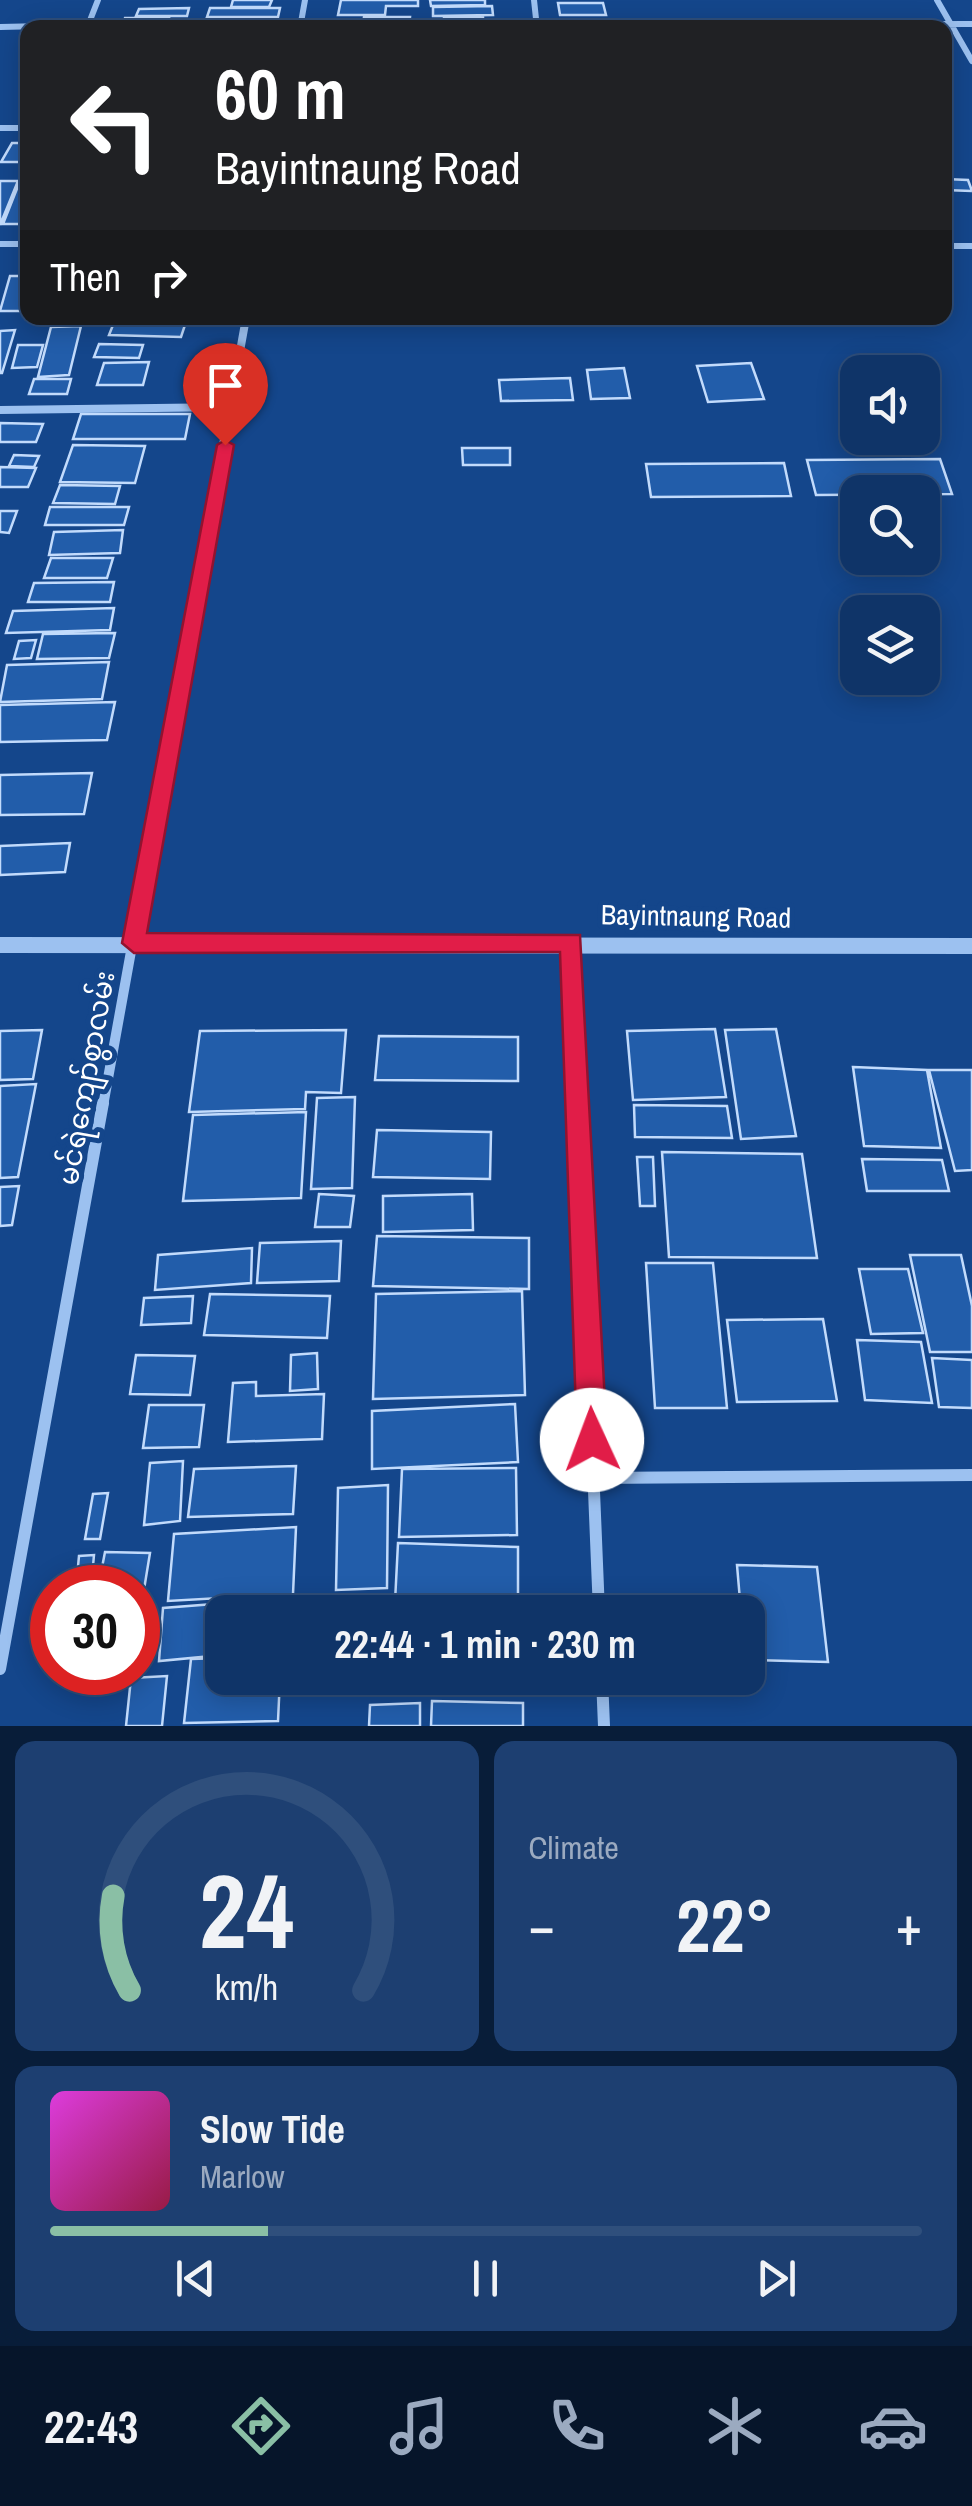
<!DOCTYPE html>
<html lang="en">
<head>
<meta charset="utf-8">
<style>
  :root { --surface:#0f3468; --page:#1d3f71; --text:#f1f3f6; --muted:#9baac0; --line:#2f4f7c; --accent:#8abfa5 }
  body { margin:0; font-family:"Archivo Narrow","Noto Sans Myanmar",sans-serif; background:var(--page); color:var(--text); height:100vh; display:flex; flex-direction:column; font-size:38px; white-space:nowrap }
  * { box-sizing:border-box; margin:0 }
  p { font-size:32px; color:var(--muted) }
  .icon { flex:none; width:55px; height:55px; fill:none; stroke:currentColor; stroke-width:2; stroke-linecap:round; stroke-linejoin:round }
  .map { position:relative; height:1726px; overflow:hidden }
  .drawer { display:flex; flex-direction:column; gap:15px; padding:15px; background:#081d39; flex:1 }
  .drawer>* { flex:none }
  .top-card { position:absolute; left:20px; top:20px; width:932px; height:305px; border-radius:20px; box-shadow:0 5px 25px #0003,0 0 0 2px var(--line); background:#202124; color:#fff; overflow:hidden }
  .buttons { position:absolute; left:840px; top:355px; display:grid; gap:20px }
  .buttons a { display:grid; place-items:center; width:100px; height:100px; border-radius:20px; background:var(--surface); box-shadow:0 5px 25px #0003,0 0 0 2px var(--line); font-size:50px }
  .speed { position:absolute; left:30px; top:1565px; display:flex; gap:20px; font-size:50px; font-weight:700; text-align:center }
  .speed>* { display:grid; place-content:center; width:130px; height:130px; border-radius:50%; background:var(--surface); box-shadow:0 5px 25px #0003,0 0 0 2px var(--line); line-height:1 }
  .speed .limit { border:15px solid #d22; background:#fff; color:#111 }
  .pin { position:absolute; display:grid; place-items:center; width:85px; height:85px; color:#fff; margin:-102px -42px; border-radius:50% 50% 50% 0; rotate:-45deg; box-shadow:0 0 10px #0007 }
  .pin .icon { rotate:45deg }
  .me { position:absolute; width:110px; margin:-55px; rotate:358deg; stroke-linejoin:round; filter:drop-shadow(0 0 8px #0008) }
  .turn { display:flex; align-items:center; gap:35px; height:210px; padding:0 30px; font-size:45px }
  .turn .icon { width:130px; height:130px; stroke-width:2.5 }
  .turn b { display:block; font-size:70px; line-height:85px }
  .then { display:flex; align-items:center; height:95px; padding:0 30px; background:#0003; gap:20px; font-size:38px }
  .big { font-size:75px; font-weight:700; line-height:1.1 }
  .drawer .widget { flex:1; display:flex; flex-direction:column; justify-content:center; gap:15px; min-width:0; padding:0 35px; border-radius:20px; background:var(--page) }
  .drawer .dial { align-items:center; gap:0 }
  .dial svg { height:260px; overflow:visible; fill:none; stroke:var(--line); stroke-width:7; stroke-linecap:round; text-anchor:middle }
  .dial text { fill:var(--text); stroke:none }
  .song { display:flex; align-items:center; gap:30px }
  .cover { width:120px; height:120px; border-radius:15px; background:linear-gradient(135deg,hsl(300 70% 55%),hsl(340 70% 35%)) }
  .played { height:10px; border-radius:5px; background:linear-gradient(90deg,var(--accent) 25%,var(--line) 25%) }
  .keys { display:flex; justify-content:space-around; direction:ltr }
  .heat { display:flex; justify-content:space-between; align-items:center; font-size:55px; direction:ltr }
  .drawer .tiles { flex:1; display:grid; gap:15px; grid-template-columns:1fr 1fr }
  .widget:last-child { grid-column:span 2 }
  .trip { position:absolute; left:205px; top:1595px; width:560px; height:100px; border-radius:20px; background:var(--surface); box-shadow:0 5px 25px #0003,0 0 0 2px var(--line); font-weight:700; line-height:100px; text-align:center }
  .tabs { display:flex; height:160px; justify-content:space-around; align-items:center; background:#06152a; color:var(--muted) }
  .tabs .icon { width:70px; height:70px }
  .tabs .on { color:var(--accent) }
  .tabs b { font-size:45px; color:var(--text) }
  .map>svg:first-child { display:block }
</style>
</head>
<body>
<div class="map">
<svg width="972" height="1726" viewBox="0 0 972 1726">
  <rect width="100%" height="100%" fill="#14468b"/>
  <path fill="#225daa" stroke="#c2dbfc" stroke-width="2.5" d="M233,0h39l-3,7h-38z
    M341,0h77v6h-32l-1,9h-47z
    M430,0h55v5l-54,1z
    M558,3h45l3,12h-46z
    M492,6l1,9 -60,1v-9z
    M189,8l-2,8h-51l3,-7z
    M210,8h70l-2,9h-71z
    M210,17h39l-1,7 -40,1z
    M364,17h46l-1,8h-46z
    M444,17h39v8h-39z
    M125,18h44l-2,7h-45z
    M12,143h16l-4,19h-23z
    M945,179l23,1 4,11 -27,-1z
    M0,181h18l-18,44z
    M20,181h8v43h-25z
    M10,276h18l-2,35h-26z
    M115,320l71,2 -5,15 -72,-2z
    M81,326l-12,49 -31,2 13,-50z
    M15,330l-13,43h-2v-42z
    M99,344l44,1 -4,13 -45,-1z
    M18,345h25l-6,22 -25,1z
    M149,362l-6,23h-46l7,-22z
    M751,363l13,36 -56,3 -11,-36z
    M624,368l6,30 -39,1 -4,-29z
    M570,378l3,22 -72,1 -2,-21z
    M34,379h37l-4,15h-38z
    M81,414h109l-5,25h-112z
    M0,423l43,1 -7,18h-36z
    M73,445l72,1 -10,37 -75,-1z
    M462,448h48v17h-47z
    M14,455l25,1 -5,11 -25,-1z
    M940,459l12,35 -136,1 -9,-35z
    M784,463l7,33 -140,1 -5,-33z
    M0,467l36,1 -8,19h-28z
    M60,485l60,1 -5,18 -62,-1z
    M50,507h79l-5,18h-79z
    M0,511h17l-8,22 -9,-1z
    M123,530l-3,23 -71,2 5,-23z
    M51,558h62l-6,20h-63z
    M114,582l-4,20h-82l6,-19z
    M114,608l-4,22 -104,3 7,-22z
    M115,633l-6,25 -72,1 6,-25z
    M36,640l-5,18 -17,1 5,-18z
    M109,662l-7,37 -102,3 7,-37z
    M115,702l-8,38 -107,2v-37z
    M92,773l-8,41 -84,1v-40z
    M70,843l-5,29 -65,3v-29z
    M715,1029l11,68 -93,3 -6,-69z
    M776,1029l20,107 -55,3 -16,-109z
    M42,1030l-9,49 -33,1v-49z
    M346,1030l-5,63 -35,-1 -1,17 -116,3 11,-81z
    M379,1036l139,1v44l-143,-1z
    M853,1067l74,3 14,78 -77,-2z
    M929,1070h43v100l-17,1z
    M36,1084l-18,93 -18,1v-92z
    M355,1097l-3,91 -41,1 6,-91z
    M634,1105l93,1 5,32 -97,-1z
    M306,1112l-5,86 -118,3 10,-86z
    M377,1130l114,2 -1,47 -117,-2z
    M662,1152l140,2 15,104 -148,-1z
    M637,1157h16l2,49h-15z
    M862,1159l80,1 7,31h-82z
    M19,1186l-7,39 -12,1v-39z
    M319,1194l35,2 -4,31h-35z
    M472,1194l1,36 -90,2v-36z
    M377,1236l152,2v51l-156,-3z
    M341,1241l-2,40 -82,2 3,-40z
    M252,1248l-1,35 -96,7 3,-35z
    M910,1255h51l11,51v46h-42z
    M646,1263h67l14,145h-72z
    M859,1269h49l15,64 -52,1z
    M522,1291l3,104 -152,4 3,-105z
    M210,1294l120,2 -3,42 -123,-3z
    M193,1296l-2,27 -50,2 3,-27z
    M823,1319l14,82 -100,1 -10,-82z
    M857,1340l64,2 11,61 -67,-3z
    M317,1353l1,36 -28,2 1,-36z
    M136,1355l59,1 -5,39 -60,-1z
    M932,1358l40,2v48l-33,-1z
    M256,1382v14l68,-2 -2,45 -94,3 5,-59z
    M515,1404l3,58 -146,7v-58z
    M149,1405h55l-5,42 -56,1z
    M183,1461l-3,60 -36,4 6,-62z
    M296,1466l-3,48 -105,3 6,-48z
    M516,1468l1,67 -118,2 3,-68z
    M388,1485l-1,103 -51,2 2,-102z
    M108,1493l-8,46h-15l8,-45z
    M296,1527l-3,67 -125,7 6,-67z
    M398,1543l120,4v59l-123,-4z
    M105,1552l45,1 -10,61 -2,-26h-40z
    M94,1555l-3,33h-15l3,-32z
    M737,1565l80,2 11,95 -80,-2v-48h-7z
    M280,1599v13h-58v43l-63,6 4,-53z
    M222,1658v20h58l-2,43 -94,2 7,-64z
    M167,1676l-5,50h-36l5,-48z
    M432,1701l91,2v23h-92z
    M420,1703v23h-51l1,-21z"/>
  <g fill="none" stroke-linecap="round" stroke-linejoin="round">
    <path stroke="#9cc1f0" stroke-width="6" d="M534,0l3,28
      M937,0l35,61
      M536,25l436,-1
      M0,27l88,-2
      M87,28l11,-28
      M300,28l5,-28
      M0,128h28
      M0,244h28
      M945,246h27"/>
    <path stroke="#9cc1f0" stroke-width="8" d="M0,410l232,-3
      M189,633l57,-315"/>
    <path stroke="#9cc1f0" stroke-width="10" d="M571,944l7,162
      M103,1106l86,-475"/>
    <path stroke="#9cc1f0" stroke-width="12" d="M578,1103l21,509
      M593,1478l379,-3
      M0,1669l103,-566
      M602,1678l2,48"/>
    <path fill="#9cc1f0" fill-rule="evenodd" d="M0,937l972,1v16l-972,-1z"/>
  </g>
  <path fill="#e11d48" stroke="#92132f" stroke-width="2.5" d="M225,440l9,5 -87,488 433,2 27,505 -5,11 -10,4 -11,-4 -4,-11 -17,-488 -426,1 -12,-10 95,-498z"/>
  <g text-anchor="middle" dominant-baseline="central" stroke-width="10" stroke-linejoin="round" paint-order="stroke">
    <g font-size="28" fill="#fff" stroke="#14468b">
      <text transform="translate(696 916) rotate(1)">Bayintnaung Road</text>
      <text transform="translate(86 1078) rotate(-80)">မင်ရဲကျော်စွာလမ်း</text>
    </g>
  </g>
</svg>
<div class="buttons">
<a><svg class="icon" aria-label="sound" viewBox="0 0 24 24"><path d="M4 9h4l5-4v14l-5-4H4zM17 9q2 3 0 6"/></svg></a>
<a><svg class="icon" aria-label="search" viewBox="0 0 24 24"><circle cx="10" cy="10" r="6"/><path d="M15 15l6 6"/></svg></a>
<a><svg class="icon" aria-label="layers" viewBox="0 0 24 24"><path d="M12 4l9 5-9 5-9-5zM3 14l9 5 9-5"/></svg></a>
</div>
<div class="speed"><div class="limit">30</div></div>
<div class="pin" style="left:225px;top:445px;background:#d93025"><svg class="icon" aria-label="arrive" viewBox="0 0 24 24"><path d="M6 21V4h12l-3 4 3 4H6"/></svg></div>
<svg class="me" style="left:592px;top:1440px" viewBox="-20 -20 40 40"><circle r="19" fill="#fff"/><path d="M0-13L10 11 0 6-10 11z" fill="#e11d48"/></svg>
<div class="trip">22:44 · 1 min · 230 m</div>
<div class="top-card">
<div class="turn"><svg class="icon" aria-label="left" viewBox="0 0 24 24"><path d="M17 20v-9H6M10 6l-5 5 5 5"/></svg><div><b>60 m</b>Bayintnaung Road</div></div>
<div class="then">Then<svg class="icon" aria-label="right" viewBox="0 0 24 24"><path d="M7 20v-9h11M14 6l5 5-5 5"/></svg></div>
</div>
</div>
<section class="drawer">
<div class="tiles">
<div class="widget dial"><svg viewBox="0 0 100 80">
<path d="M14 69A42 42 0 1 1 86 69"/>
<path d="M14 69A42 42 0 0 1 9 40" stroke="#8abfa5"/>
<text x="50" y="56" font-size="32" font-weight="700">24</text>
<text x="50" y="72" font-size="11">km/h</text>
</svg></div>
<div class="widget"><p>Climate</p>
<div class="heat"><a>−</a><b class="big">22°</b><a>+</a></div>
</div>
<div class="widget">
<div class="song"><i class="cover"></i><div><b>Slow Tide</b><p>Marlow</p></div></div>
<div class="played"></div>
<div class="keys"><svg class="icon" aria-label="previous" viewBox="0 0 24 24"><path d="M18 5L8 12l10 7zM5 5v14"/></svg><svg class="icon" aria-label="pause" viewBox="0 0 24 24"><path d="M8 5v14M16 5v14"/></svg><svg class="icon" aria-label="next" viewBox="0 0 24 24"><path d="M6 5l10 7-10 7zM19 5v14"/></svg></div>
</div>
</div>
</section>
<nav class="tabs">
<b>22:43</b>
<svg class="icon on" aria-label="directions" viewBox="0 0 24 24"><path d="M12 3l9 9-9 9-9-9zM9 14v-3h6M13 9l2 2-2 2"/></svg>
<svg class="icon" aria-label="music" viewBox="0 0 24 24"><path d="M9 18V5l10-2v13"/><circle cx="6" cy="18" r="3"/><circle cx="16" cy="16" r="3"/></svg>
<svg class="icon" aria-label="phone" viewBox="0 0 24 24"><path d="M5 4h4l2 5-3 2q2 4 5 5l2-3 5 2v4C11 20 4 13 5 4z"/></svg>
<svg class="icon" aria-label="climate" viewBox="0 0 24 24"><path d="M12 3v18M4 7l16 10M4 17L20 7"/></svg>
<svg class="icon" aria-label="car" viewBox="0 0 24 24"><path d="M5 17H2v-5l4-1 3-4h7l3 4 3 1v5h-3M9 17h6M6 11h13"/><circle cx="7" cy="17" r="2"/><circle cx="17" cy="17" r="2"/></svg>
</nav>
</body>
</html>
